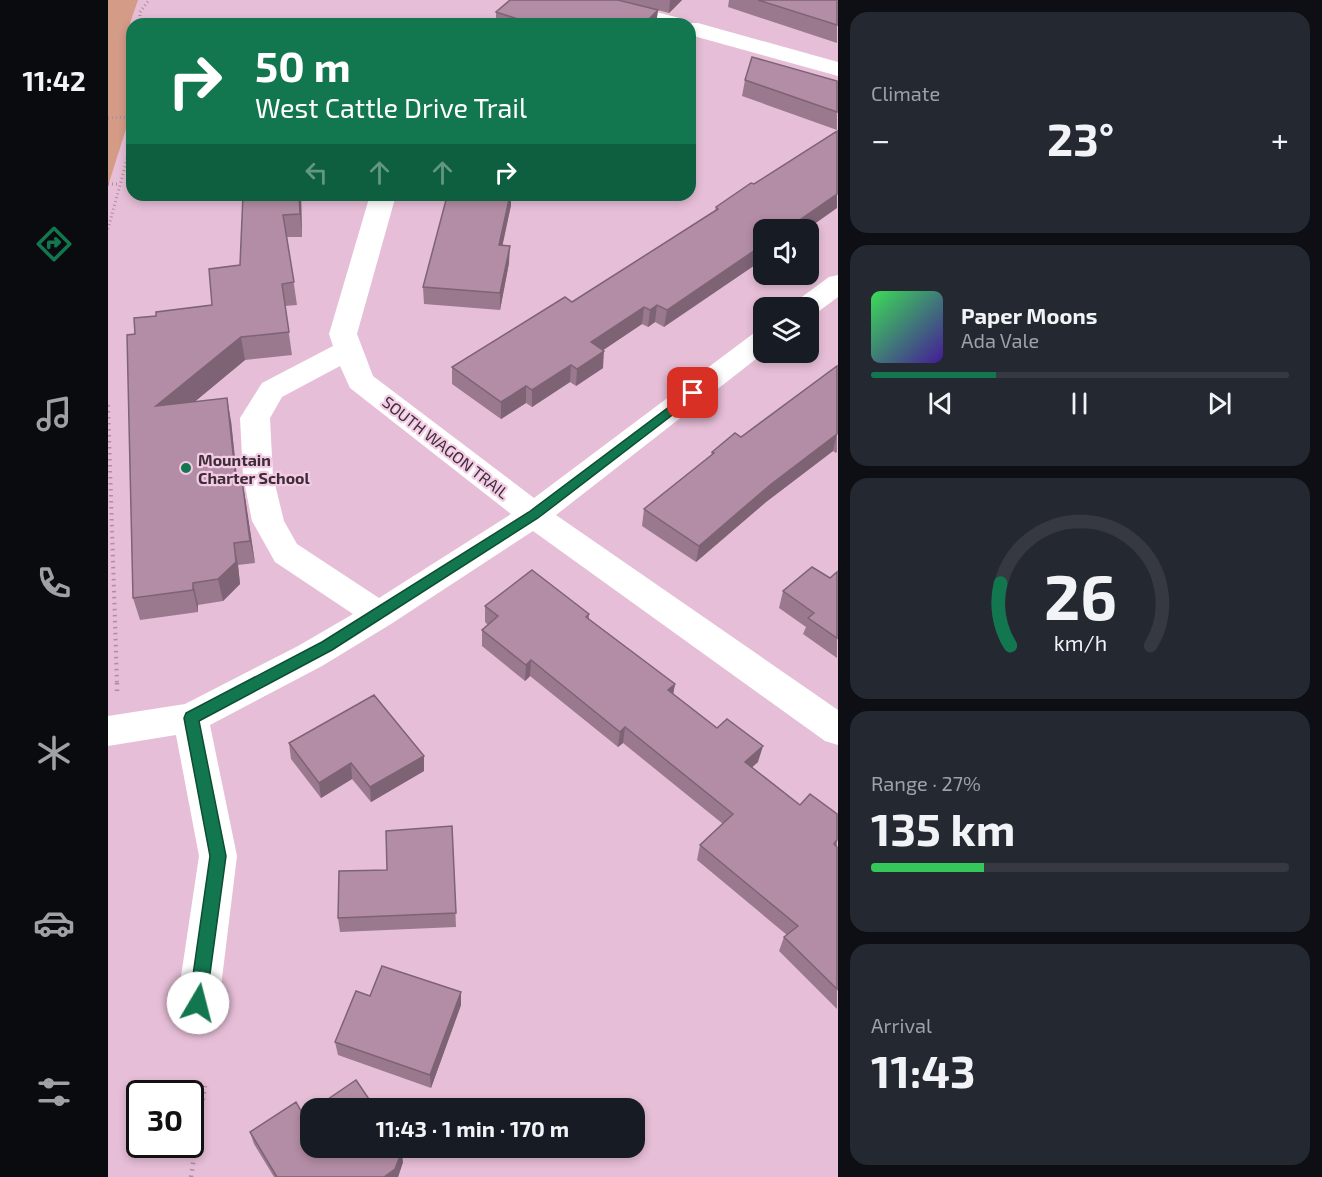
<!DOCTYPE html>
<html lang="en">
<head>
<meta charset="utf-8">
<style>
  :root { --surface:#171b24; --page:#242831; --text:#f1f3f6; --muted:#9ea1a6; --line:#363941; --accent:#12774f }
  body { margin:0; font-family:"Exo 2",sans-serif; background:var(--page); color:var(--text); height:100vh; display:flex; flex-direction:column; font-size:22px; white-space:nowrap }
  * { box-sizing:border-box; margin:0 }
  p { font-size:20px; color:var(--muted) }
  .icon { flex:none; width:33px; height:33px; fill:none; stroke:currentColor; stroke-width:2; stroke-linecap:round; stroke-linejoin:round }
  .map { position:relative; flex:1; overflow:hidden }
  .side { display:flex; flex-direction:column; gap:12px; padding:12px; background:#0d0f14; width:484px }
  .side>* { flex:none }
  .top-card { position:absolute; left:18px; top:18px; width:570px; height:183px; border-radius:18px; box-shadow:0 3px 9px #0003; background:#12774f; color:#fff; overflow:hidden }
  .buttons { position:absolute; left:645px; top:219px; display:grid; gap:12px }
  .buttons a { display:grid; place-items:center; width:66px; height:66px; border-radius:12px; background:var(--surface); box-shadow:0 3px 9px #0003; font-size:30px }
  .speed { position:absolute; left:18px; top:1080px; display:flex; gap:12px; font-size:30px; font-weight:700; text-align:center }
  .speed>* { display:grid; place-content:center; width:78px; height:78px; border-radius:50%; background:var(--surface); box-shadow:0 3px 9px #0003; line-height:1 }
  .speed .limit { border:3px solid #111; border-radius:9px; background:#fff; color:#111 }
  .pin { position:absolute; display:grid; place-items:center; width:51px; height:51px; color:#fff; margin:-26px; border-radius:12px; box-shadow:0 3px 9px #0006 }
  .me { position:absolute; width:66px; margin:-33px; rotate:8deg; stroke-linejoin:round; filter:drop-shadow(0 0 4px #0008) }
  .turn { display:flex; align-items:center; gap:21px; height:126px; padding:0 30px; font-size:27px }
  .turn .icon { width:78px; height:78px; stroke-width:2.5 }
  .turn b { display:block; font-size:42px; line-height:51px }
  .lanes { display:flex; align-items:center; height:57px; padding:0 30px; background:#0003; justify-content:center; gap:30px; direction:ltr }
  .lanes .off { opacity:.35 }
  .big { font-size:45px; font-weight:700; line-height:1.1 }
  .side .widget { flex:1; display:flex; flex-direction:column; justify-content:center; gap:9px; min-width:0; padding:0 21px; border-radius:18px; background:var(--page) }
  .side .dial { align-items:center; gap:0 }
  .dial svg { height:156px; overflow:visible; fill:none; stroke:var(--line); stroke-width:7; stroke-linecap:round; text-anchor:middle }
  .dial text { fill:var(--text); stroke:none }
  .song { display:flex; align-items:center; gap:18px }
  .cover { width:72px; height:72px; border-radius:9px; background:linear-gradient(135deg,hsl(130 70% 55%),hsl(260 70% 35%)) }
  .played { height:6px; border-radius:3px; background:linear-gradient(90deg,var(--accent) 30%,var(--line) 30%) }
  .keys { display:flex; justify-content:space-around; direction:ltr }
  .heat { display:flex; justify-content:space-between; align-items:center; font-size:33px; direction:ltr }
  .charge { height:9px; border-radius:4px; background:linear-gradient(90deg,#34c759 27%,var(--line) 0) }
  .trip { position:absolute; left:192px; top:1098px; width:345px; height:60px; border-radius:18px; background:var(--surface); box-shadow:0 3px 9px #0003; font-weight:700; line-height:60px; text-align:center }
  main { display:flex; flex:1; min-height:0 }
  .tab-bar { display:flex; flex-direction:column; width:108px; justify-content:space-around; align-items:center; background:#090b0e; color:var(--muted) }
  .tab-bar .icon { width:42px; height:42px }
  .tab-bar .active { color:var(--accent) }
  .tab-bar b { font-size:27px; color:var(--text) }
  .map>svg:first-child { display:block }
</style>
</head>
<body>
<main>
<nav class="tab-bar">
<b>11:42</b>
<svg class="icon active" aria-label="directions" viewBox="0 0 24 24"><path d="M12 3l9 9-9 9-9-9zM9 14v-3h6M13 9l2 2-2 2"/></svg>
<svg class="icon" aria-label="music" viewBox="0 0 24 24"><path d="M9 18V5l10-2v13"/><circle cx="6" cy="18" r="3"/><circle cx="16" cy="16" r="3"/></svg>
<svg class="icon" aria-label="phone" viewBox="0 0 24 24"><path d="M5 4h4l2 5-3 2q2 4 5 5l2-3 5 2v4C11 20 4 13 5 4z"/></svg>
<svg class="icon" aria-label="climate" viewBox="0 0 24 24"><path d="M12 3v18M4 7l16 10M4 17L20 7"/></svg>
<svg class="icon" aria-label="car" viewBox="0 0 24 24"><path d="M5 17H2v-5l4-1 3-4h7l3 4 3 1v5h-3M9 17h6M6 11h13"/><circle cx="7" cy="17" r="2"/><circle cx="17" cy="17" r="2"/></svg>
<svg class="icon" aria-label="filters" viewBox="0 0 24 24"><path d="M4 7h16M4 17h16"/><circle cx="9" cy="7" r="2"/><circle cx="15" cy="17" r="2"/></svg>
</nav>
<div class="map">
<svg width="730" height="1177" viewBox="0 0 730 1177">
  <rect width="100%" height="100%" fill="#e6bed7"/>
  <path fill="#d49b87" d="M0,0h30l-8,23 -4,106 -18,57z"/>
  <g fill="none" stroke-linecap="round" stroke-linejoin="round">
    <path stroke="#ad8da1" stroke-width="3" stroke-dasharray="1 3" stroke-linecap="butt" d="M32,24v-12l9,-12
      M0,118l24,-1
      M0,184h11
      M0,229l24,-88"/>
    <path stroke="#ad8da1" stroke-width="4" stroke-dasharray="1.5 4.5" stroke-linecap="butt" d="M0,405l9,279"/>
    <path stroke="#ad8da1" stroke-width="4.5" stroke-dasharray="1.5 5" stroke-linecap="butt" d="M9,683v12
      M83,1177l14,-91"/>
    <path fill="#fff" fill-rule="evenodd" d="M468,0h35l72,19 2,4h13l140,39v14l-148,-41v-11h-39l-71,-20z
      M262,195h26l-39,139 16,42 161,122 220,-165 10,-3 1,22 -209,163 282,195v35l-13,-4 -292,-210 -142,93 -69,42 -112,59 27,131 -18,147 -6,14 -15,6 -15,-6 -6,-14 22,-147 -23,-121 -68,11v-30l77,-12 113,-58 55,-32 -78,-52 -23,-41 -9,-45 -3,-58 22,-35 71,-37 -4,-12zM232,366l10,22 161,126 -132,84 -82,-54 -13,-23 -11,-45 -3,-58 12,-21z
      M730,275v22l-23,17 -7,2v-8h-16l3,-6 34,-25z"/>
  </g>
  <path fill="#9a798e" d="M512,0h62l-13,13z
    M621,0h108v43l-109,-36z
    M550,10l-2,14h-160v-12z
    M637,80l92,1v49l-95,-34z
    M643,183l-87,144 -9,-5 -7,5 -6,-3 -39,26v18l-27,18 -6,-4 -38,25 -6,-4 -25,16 -49,-35v-17l120,-65 143,-91 1,-4z
    M135,195h58l1,42h-15l10,68 -12,1 7,49 -47,5 -51,42 37,19 6,60 5,-1 13,83 -17,2 2,19 -17,17 -25,4v7l-58,8 -7,-22 2,-264 21,-18 56,-11 28,-40z
    M347,195h56v10l-9,41 7,17 -9,47 -76,-6 -1,-17z
    M729,366v86l-1,1 -3,-2 -67,51 -70,60 -54,-36 2,-17 67,-53 1,-4 29,-15z
    M729,572v86l-34,-24 3,-7 -27,-19 4,-17 47,-13z
    M377,606l104,8v5l86,65 -2,10 85,68 -6,5 48,38 37,9v195l-58,-58 5,-14 3,-2 -90,-75 3,-15 23,-21 -100,-81 -5,4 -88,-71 -5,5 -43,-35v-16l6,-5 -3,-3z
    M181,743l135,28 -53,31 -19,-23 -31,19 -30,-39z
    M344,826l4,101 -116,5 -2,-14 49,-48z
    M262,996l91,9 -30,83 -93,-33 -3,-13z
    M196,1116l99,46 -5,15h-124l-20,-33 -4,-12z"/>
  <path fill="#7d6374" d="M562,0h12l-13,13z
    M550,10l-2,14h-12z
    M729,194v14l-31,22h-21z
    M191,195h2l1,42 -2,-23z
    M402,195h1v10l-12,57v-17z
    M656,244v15l-100,68 3,-17z
    M402,246l-1,17 -9,47v-17z
    M549,305l-2,17 -7,5 2,-17z
    M536,307l-2,17 -52,35 1,-17z
    M133,337l4,23 -83,69 -6,-23z
    M496,351l-1,17 -27,18 1,-17z
    M463,365l-1,17 -38,25v-17z
    M418,386v17l-25,16v-17z
    M119,398l4,23 9,83 -4,-23z
    M729,434l-4,17 -67,51 -70,60 3,-16 71,-61z
    M134,480l4,23 9,60 -5,-22z
    M126,543l4,22 2,19 -17,17 -5,-22z
    M85,583l5,22v7l-5,-22z
    M423,660l-1,16 -5,5 1,-16z
    M567,684l-3,16 -4,-10z
    M517,727l-2,16 -5,4 2,-15z
    M655,746l-5,16 -17,15 4,-15z
    M316,756v15l-53,31 -1,-15z
    M243,763l1,16 -31,19 -2,-15z
    M353,992v13l-30,83 -1,-13z
    M294,1151l1,11 -5,15h-14z"/>
  <path fill="#b38da5" stroke="#7d6374" stroke-width="1.5" d="M402,0h108l40,10 -14,14h-111l-37,-12z
    M650,0h79v25z
    M644,57l85,24v31l-92,-32z
    M729,131v63l-52,36h-21v14l-97,66 -10,-5 -7,5 -6,-3 -53,35 13,9 -27,18 -6,-4 -39,25 -6,-4 -25,16 -49,-35 113,-70 7,5 146,-93 -2,-2 35,-24 3,1z
    M135,195h56l1,19 -17,1 11,67 -12,2 7,48 -48,5 -85,69 71,-8 9,83 6,-1 8,61 -16,2 2,19 -18,17 -25,4v7l-60,8 -6,-263 8,-1 -1,-16 22,-2v-4l56,-7 -3,-36 31,-4z
    M347,195h55l-11,50 11,1 -10,47 -77,-6 23,-87h8z
    M729,366v68l-67,51 -71,61 -55,-37 70,-56 -2,-1 23,-19 6,4z
    M704,567l18,11 7,-6v66l-29,-20 6,-5 -31,-22z
    M424,570l57,44 -3,3 89,67 -7,6 49,38 10,-9 36,27 -18,16 55,43 10,-11 27,20v26l-3,4 3,3v142l-53,-52 14,-11 -98,-81 33,-31 -108,-87 -5,5 -89,-72 -5,5 -44,-35 16,-14 -13,-10z
    M266,695l50,61 -54,31 -19,-24 -32,20 -30,-40z
    M344,826l4,87 -118,5 1,-47 48,-1 -1,-39z
    M274,966l79,26 -31,83 -95,-33 21,-51 14,5z
    M248,1080l19,28h-60z
    M188,1102l8,14 6,-4v36h90l2,3 -7,18 -11,8h-107l-27,-45z"/>
  <path fill="#12774f" stroke="#0c4d33" stroke-width="1.5" d="M585,389l6,4 -2,3 -159,122 -206,132 -133,71 27,135 -20,147 -2,6 -6,2 -6,-2 -3,-6 21,-147 -26,-138 2,-5 136,-71 207,-130z"/>
  <circle fill="#12774f" stroke="#f3cbe4" stroke-width="2" cx="78" cy="468" r="6"/>
  <g text-anchor="middle" dominant-baseline="central" stroke-width="4.5" stroke-linejoin="round" paint-order="stroke">
    <g font-size="16" fill="#3d2d37" stroke="#f3cbe4">
      <text transform="translate(338 447) rotate(38)">SOUTH WAGON TRAIL</text>
    </g>
    <g font-size="16" font-weight="bold" fill="#3d2d37" stroke="#f3cbe4" text-anchor="start">
      <text x="90" y="459">Mountain<tspan x="90" dy="18">Charter School</tspan></text>
    </g>
  </g>
</svg>
<div class="buttons">
<a><svg class="icon" aria-label="sound" viewBox="0 0 24 24"><path d="M4 9h4l5-4v14l-5-4H4zM17 9q2 3 0 6"/></svg></a>
<a><svg class="icon" aria-label="layers" viewBox="0 0 24 24"><path d="M12 4l9 5-9 5-9-5zM3 14l9 5 9-5"/></svg></a>
</div>
<div class="speed"><div class="limit">30</div></div>
<div class="pin" style="left:585px;top:393px;background:#d93025"><svg class="icon" aria-label="arrive" viewBox="0 0 24 24"><path d="M6 21V4h12l-3 4 3 4H6"/></svg></div>
<svg class="me" style="left:90px;top:1003px" viewBox="-20 -20 40 40"><circle r="19" fill="#fff"/><path d="M0-13L10 11 0 6-10 11z" fill="#12774f"/></svg>
<div class="trip">11:43 · 1 min · 170 m</div>
<div class="top-card">
<div class="turn"><svg class="icon" aria-label="right" viewBox="0 0 24 24"><path d="M7 20v-9h11M14 6l5 5-5 5"/></svg><div><b>50 m</b>West Cattle Drive Trail</div></div>
<div class="lanes"><svg class="icon off" aria-label="left" viewBox="0 0 24 24"><path d="M17 20v-9H6M10 6l-5 5 5 5"/></svg><svg class="icon off" aria-label="ahead" viewBox="0 0 24 24"><path d="M12 20V5M6 11l6-6 6 6"/></svg><svg class="icon off" aria-label="ahead" viewBox="0 0 24 24"><path d="M12 20V5M6 11l6-6 6 6"/></svg><svg class="icon" aria-label="right" viewBox="0 0 24 24"><path d="M7 20v-9h11M14 6l5 5-5 5"/></svg></div>
</div>
</div>
<section class="side">
<div class="widget"><p>Climate</p>
<div class="heat"><a>−</a><b class="big">23°</b><a>+</a></div>
</div>
<div class="widget">
<div class="song"><i class="cover"></i><div><b>Paper Moons</b><p>Ada Vale</p></div></div>
<div class="played"></div>
<div class="keys"><svg class="icon" aria-label="previous" viewBox="0 0 24 24"><path d="M18 5L8 12l10 7zM5 5v14"/></svg><svg class="icon" aria-label="pause" viewBox="0 0 24 24"><path d="M8 5v14M16 5v14"/></svg><svg class="icon" aria-label="next" viewBox="0 0 24 24"><path d="M6 5l10 7-10 7zM19 5v14"/></svg></div>
</div>
<div class="widget dial"><svg viewBox="0 0 100 80">
<path d="M14 69A42 42 0 1 1 86 69"/>
<path d="M14 69A42 42 0 0 1 9 37" stroke="#12774f"/>
<text x="50" y="56" font-size="32" font-weight="700">26</text>
<text x="50" y="72" font-size="11">km/h</text>
</svg></div>
<div class="widget"><p>Range · 27%</p><b class="big">135 km</b><div class="charge"></div></div>
<div class="widget"><p>Arrival</p><b class="big">11:43</b></div>
</section>
</main>
</body>
</html>
